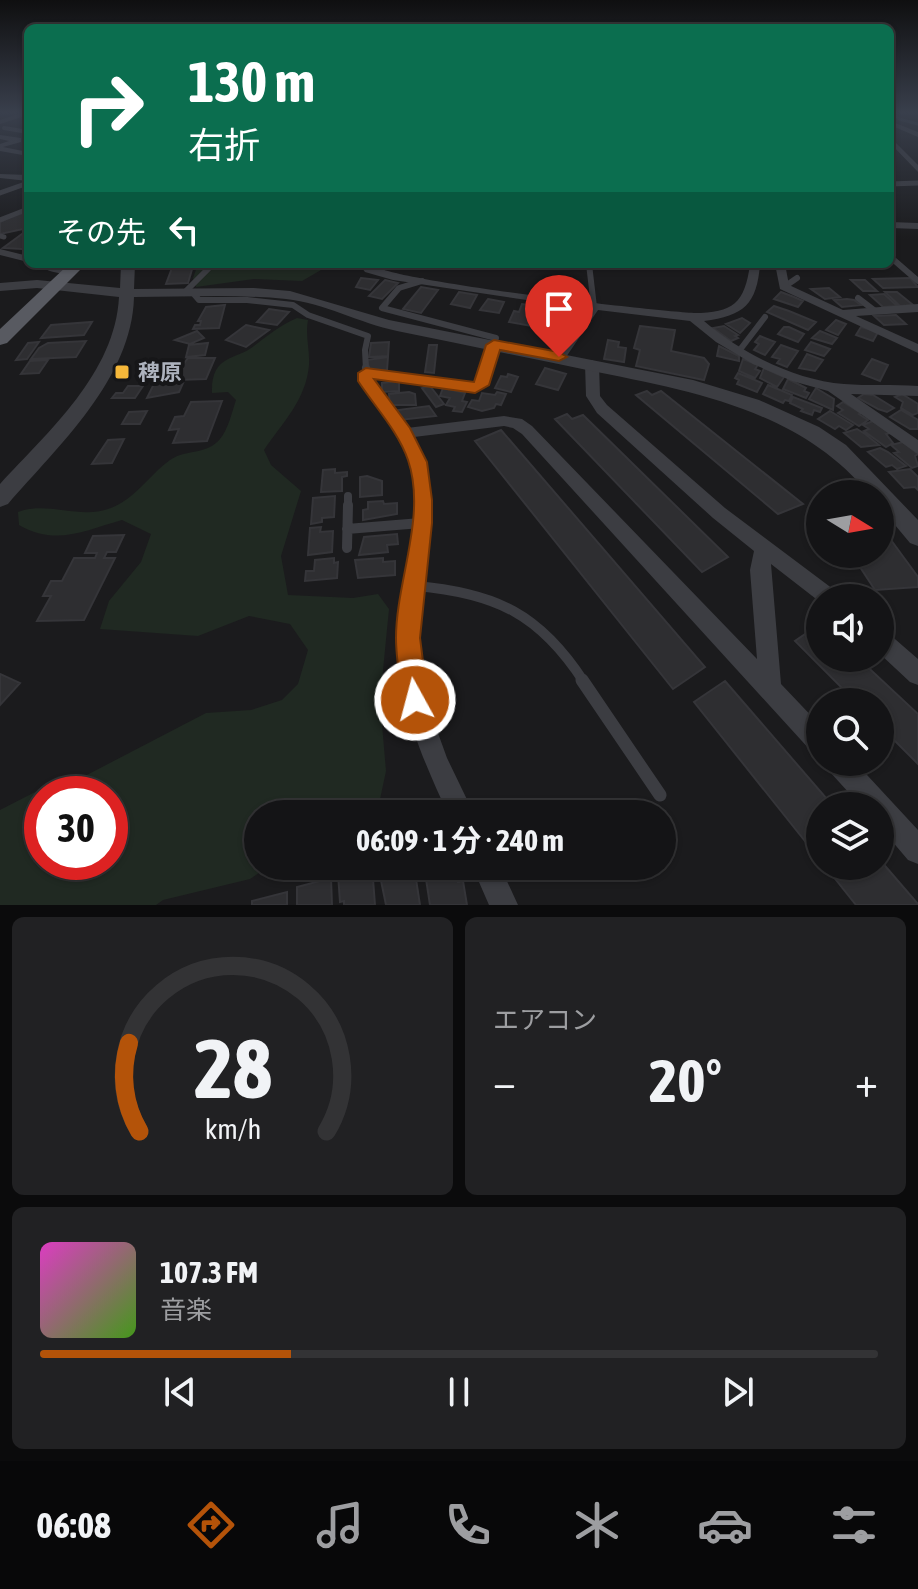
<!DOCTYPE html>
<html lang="ja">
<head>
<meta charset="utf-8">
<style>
  :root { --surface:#141416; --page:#212123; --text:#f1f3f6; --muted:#9d9ea1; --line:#333335; --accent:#b45309 }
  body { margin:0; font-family:"Asap Condensed","Noto Sans JP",sans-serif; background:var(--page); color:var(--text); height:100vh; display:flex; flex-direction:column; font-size:30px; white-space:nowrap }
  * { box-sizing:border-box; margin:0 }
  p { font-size:26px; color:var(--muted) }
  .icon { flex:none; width:44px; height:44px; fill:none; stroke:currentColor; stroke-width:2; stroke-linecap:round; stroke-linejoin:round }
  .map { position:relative; height:905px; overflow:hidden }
  .details { display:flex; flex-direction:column; gap:12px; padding:12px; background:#0b0b0c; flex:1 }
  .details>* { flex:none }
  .banner { position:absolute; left:24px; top:24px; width:870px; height:244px; border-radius:12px; box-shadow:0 2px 6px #0004,0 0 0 2px var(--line); background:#0b6e4f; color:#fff; overflow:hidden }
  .needle { width:52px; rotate:101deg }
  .fabs { position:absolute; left:806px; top:480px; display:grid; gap:16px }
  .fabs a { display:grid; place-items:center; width:88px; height:88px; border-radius:50%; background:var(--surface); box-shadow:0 2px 6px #0004,0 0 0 2px var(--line); font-size:40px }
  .speed { position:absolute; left:24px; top:776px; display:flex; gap:16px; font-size:40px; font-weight:700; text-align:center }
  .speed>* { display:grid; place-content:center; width:104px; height:104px; border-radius:50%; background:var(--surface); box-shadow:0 2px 6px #0004,0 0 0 2px var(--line); line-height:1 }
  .speed .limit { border:12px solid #d22; background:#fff; color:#111 }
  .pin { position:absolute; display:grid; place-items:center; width:68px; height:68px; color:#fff; margin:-82px -34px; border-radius:50% 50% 50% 0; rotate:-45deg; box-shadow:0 0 8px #0007 }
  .pin .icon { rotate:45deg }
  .me { position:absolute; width:88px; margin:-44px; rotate:353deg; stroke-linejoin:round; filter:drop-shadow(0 0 6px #0008) }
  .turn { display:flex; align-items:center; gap:28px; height:168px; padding:0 32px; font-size:36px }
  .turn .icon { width:104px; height:104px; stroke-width:2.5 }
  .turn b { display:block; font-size:56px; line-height:68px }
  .then { display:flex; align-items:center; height:76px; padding:0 32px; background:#0003; gap:16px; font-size:30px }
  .big { font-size:60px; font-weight:700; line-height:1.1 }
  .details .widget { flex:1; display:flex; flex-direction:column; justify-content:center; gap:12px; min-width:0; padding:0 28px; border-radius:12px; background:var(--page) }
  .details .dial { align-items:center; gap:0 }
  .dial svg { height:208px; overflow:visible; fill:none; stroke:var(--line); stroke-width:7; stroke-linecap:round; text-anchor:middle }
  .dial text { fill:var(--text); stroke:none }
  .song { display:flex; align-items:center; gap:24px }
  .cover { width:96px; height:96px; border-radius:12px; background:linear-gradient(135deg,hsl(310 70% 55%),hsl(100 70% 35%)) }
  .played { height:8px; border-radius:4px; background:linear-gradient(90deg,var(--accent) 30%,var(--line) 30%) }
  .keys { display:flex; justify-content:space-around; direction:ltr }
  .heat { display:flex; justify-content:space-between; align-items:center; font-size:44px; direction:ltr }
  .details .tiles { flex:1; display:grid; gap:12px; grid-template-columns:1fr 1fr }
  .widget:last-child { grid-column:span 2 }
  .trip { position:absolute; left:244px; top:800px; width:432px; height:80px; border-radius:40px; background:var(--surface); box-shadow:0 2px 6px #0004,0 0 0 2px var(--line); font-weight:700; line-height:80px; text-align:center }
  .tab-bar { display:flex; height:128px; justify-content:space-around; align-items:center; background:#080809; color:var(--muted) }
  .tab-bar .icon { width:56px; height:56px }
  .tab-bar .active { color:var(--accent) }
  .tab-bar b { font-size:36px; color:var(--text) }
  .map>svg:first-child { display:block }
</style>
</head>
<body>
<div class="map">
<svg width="918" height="905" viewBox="0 0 918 905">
  <rect width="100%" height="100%" fill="#1b1b1d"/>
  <path fill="#202922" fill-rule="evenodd" d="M198,264h126l-3,6 -19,11 -48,-2 -58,8 -3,-9z
    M297,318l11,2c-3,16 2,30 1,45 -3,35 -26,57 -45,85l7,15 30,26 -20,65 7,39 65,3 25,-4 11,15 -9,92 6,70 -7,33 -22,10h-99v52h11l-19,13 -87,21 -7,5h-156v-95l37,-19 46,-14 123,-64 45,-3 31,-10 16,-16 10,-34 -18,-26 -41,-8 -51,20 -98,-7 9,-28 32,-39 10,-28 -29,-14c-39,11 -66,26 -103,5l-1,-13c28,-11 61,7 90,-3 27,-9 41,-34 62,-49 16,-11 37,-5 50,-21 8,-9 12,-27 16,-39l-8,-8 -16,1c-1,-39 23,-32 42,-47 14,-11 27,-21 43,-28zM42,794h68v68h-68z"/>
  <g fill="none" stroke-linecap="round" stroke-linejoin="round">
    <path stroke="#303a42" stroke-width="3" d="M893,112l6,7 19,5"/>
  </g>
  <path fill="#2e2e31" stroke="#353539" stroke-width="2" d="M19,213l9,1v14l-28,6v-12z
    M22,234h6v10l-6,5 -19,-1z
    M193,266l-5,17 -22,1 6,-16z
    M361,278l17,2 -8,10 -14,-3z
    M910,278l8,9 -35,1 -10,-9z
    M385,280l13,3 -16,16 -13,-3z
    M851,280h14l12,11h-14z
    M421,287l17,3 -17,23 -18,-4z
    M829,288l11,9 -15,2 -14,-10z
    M459,292l18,3 -7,13 -19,-4z
    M781,292l13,5 9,4 -5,6 -24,-8z
    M885,292h12l16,13 -13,1z
    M884,294l13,12 -14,1 -13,-12z
    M488,299l16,3 -5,11 -19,-3z
    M847,299l7,1 7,5 -19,2 -8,-7z
    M522,304l45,7 -3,11 -12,-2 -3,9 -40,-7 5,-11 5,1z
    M225,305l-6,23 -26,1 2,-4h5l1,-4h-3l8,-14z
    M774,306l15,5 27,11 -8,8 -41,-18z
    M269,309l20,3 -12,13 -20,-3z
    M896,315l10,9 -22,1 -10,-9z
    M742,318l8,5 -10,10 -14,-9z
    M836,320l10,4 -8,11 -12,-5z
    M92,322l-8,13 -43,3 10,-13z
    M246,325l23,5 -23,17 -20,-7z
    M640,326l35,4 -4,21 33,7 5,6 -5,16 -68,-14 4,-16 -6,-2z
    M724,326l14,9 -3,1 3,2 -7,3 -18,-13z
    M784,327h5l15,7 -6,8 -20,-8z
    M861,327l17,5 -5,9 -17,-6z
    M197,331l7,7 -14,6 -15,-4z
    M820,331l17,7 -5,6 -20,-6z
    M760,336l15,6 -10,13 -11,-5 5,-6 -4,-2z
    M608,340l11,2 -1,5 8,1 -2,14 -20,-3z
    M86,341l-10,16 -45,2 8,-11 9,-5z
    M39,342l-12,17 -11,1 12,-17z
    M389,342l-1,14 -19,1 2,-14z
    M811,342l19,7 -6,7 -19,-6z
    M208,343l-3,12 -19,2 3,-12z
    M429,345h8l-3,28 -9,-1z
    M781,345l17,6 -11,16 -10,-4 3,-4 -8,-2z
    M719,346l20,10v5l-22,-5z
    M807,354l16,6 -8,11 -16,-3z
    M388,357l-1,13 -17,1 -3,-11z
    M188,358h27l-9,21 -29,1 3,-11z
    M743,359l15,6 -3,4 5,2 -5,7 -16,-7z
    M872,359l16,6 -8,16 -18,-7z
    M48,360l-9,13 -18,1 9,-13z
    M545,368l21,6 -8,16 -22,-6z
    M764,368l20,9 -7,10 -17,-9z
    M738,373l24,10 -5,9 -20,-8 2,-4 -4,-2z
    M508,374l10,3 -7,15 -16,-4 6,-12 6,1z
    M788,379l18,9 -2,3 5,2 -3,5 -23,-9z
    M399,381v10l-17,1v-9z
    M183,383l-4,9 -32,6 7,-14z
    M768,385l24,10 -3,6 -4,-1 -2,3 -20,-9z
    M128,386h15l-8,12h-23l4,-5h7z
    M430,386l14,18 -8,3 -14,-19z
    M443,388l22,5 -3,8 5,1 -5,10 -9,-1 2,-4 -9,-2 4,-7 -10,-2z
    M816,388l18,11 -1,11 -24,-11z
    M647,391l5,4 9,-4 142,113 -25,10 -142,-119z
    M409,392l6,2 1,11h-26l-1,-11z
    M497,392l9,2 -5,11 -5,-1 -2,4 -12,3 -14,-4 4,-7 7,1 3,-8 13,2z
    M864,394l9,1 21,13 -7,4 -9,-3 -20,-11z
    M902,394l16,10v9l-5,2 -12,-7 2,-6 -8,-5z
    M793,397l29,11 -2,4 -6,-2 -2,5 -11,-4 2,-2 -13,-6z
    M222,401l-15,40 -34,2 6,-14 -10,1 6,-13 9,-1 7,-14z
    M843,402l18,11 -2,1 9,6 -9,6 -21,-13 5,-3 -6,-4z
    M429,406l7,10 -37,4 -1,-10z
    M901,410l17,10v9h-8l-20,-12z
    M147,411l-7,13h-18l7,-12z
    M830,411l23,14 -7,5 -7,-4 -4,3 -17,-10z
    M567,414l5,5 11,-4 145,142 -26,15 -147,-153z
    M873,421l17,12 -4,1 7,9 -7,4 -22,-16 5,-2 -6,-4z
    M857,429l8,5 14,11 -18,2 -17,-14z
    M501,430l204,237 -32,22 -198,-248z
    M124,439l-12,24 -20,1 16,-24z
    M903,442l15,12 -3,2 3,10 -6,2 -18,-15 5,-1 -8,-7z
    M880,448l8,4 18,14 -9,3 -5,-4 -6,2 -18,-15z
    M335,469v4l12,-1v4l-5,1v14l-21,1 2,-22z
    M910,469l8,8v13l-3,-3 -11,1 -15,-16z
    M367,476l15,5v14l-22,2v-20z
    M335,496l-1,21 -12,1v4l-11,2 2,-26z
    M383,501l1,3 13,-1v11l-34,6v-10l5,-1v-7z
    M880,525l38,52v10l-43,3 -21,-32 -7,-4h33z
    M321,527l-1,5 13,-1 -1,21 -24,3 2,-27z
    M397,534l1,10 -11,1 1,7 -29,3 5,-18z
    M124,535l-8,17h-9l-3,6h11l-31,62 -47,1 14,-25h-8l8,-15h11l12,-23h21l2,-5h-12l8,-17z
    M334,558v5l4,-1 -1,16 -32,3 1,-10h8l1,-11z
    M383,558v4l12,-1v14l-37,3 -3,-18z
    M820,624v34h38l60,56v50l-38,-38v-24h-24l-61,-61z
    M0,674l20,9 -20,22z
    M725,681l108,125h-13v54l-126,-158z
    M880,860l38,44v1h-62l-31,-39h55z
    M367,866h5l3,39h-31v-4l-4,1 -2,-28z
    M378,866h36l6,39h-34z
    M424,866h31l3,16 5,-1 4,24h-37z
    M331,878l1,27h-35v-18z
    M287,892v13h-35v-4z"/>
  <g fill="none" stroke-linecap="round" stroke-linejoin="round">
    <path stroke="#3c3d42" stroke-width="4" d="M4,128l24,4"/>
    <path stroke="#3c3d42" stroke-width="5" d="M890,184l28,-1
      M0,193l28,-10
      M0,220l28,-11
      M0,236l4,1"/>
    <path stroke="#3c3d42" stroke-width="6" d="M895,261l23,20
      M589,264l5,43
      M422,281l-23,7 -17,20 114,30 -2,7
      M784,287l13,-9
      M184,293l29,-29
      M193,293l6,7h48l46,5 15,10 60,21 -3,14 1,20
      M858,298l17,13
      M739,351l26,-34"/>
    <path stroke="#3c3d42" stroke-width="8" d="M366,368l13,31 25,34
      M348,507v-11"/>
    <path stroke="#3c3d42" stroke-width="10" d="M347,529l74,-6
      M347,548l1,-43
      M416,586c80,7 124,28 168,96"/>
    <path stroke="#3c3d42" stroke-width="13" d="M582,680l78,115"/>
    <path fill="#3c3d42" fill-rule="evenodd" d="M24,112h4v3l-28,9v-4z
      M890,121l28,11v5l-28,-12z
      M0,135l21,3v4l-18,5 25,5v4l-28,-5v-7l9,-3 -9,-2z
      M890,137l28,28v7l-28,-29z
      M0,174l28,1v6l-28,-3z
      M890,222l28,1v6l-28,-1z
      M0,249l28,7v6l-28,-7z
      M37,264l34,3 5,3c-11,7 -29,2 -39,-6z
      M359,264h11c18,17 282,47 324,49 39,0 51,-10 56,-49h10c-3,40 -16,52 -56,57 37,32 91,59 140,63 24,2 49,0 74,2v10l-67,-2 67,46v14l-90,-63 -36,-10 -39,-17 -37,-22 -26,-21 -92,-11 -34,50 -5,1 -7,-4 35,-48 -194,-29 -28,-8z
      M775,264h10l4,21 54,25 75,-6v8l-62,4 62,28v9l-138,-64z
      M494,341l7,4 -13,40 -13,8 -109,-16 -7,-4 7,-4 107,14 14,-38z
      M592,360l7,4 1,32 7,9 118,103 112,84 3,6h-20v4l-49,-38 10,120 39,41v29l-9,-3 -289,-317 -9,-6 -9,-2 -90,11 12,25 6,38 -13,138 7,62 21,58 27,56h-26c-26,-56 -51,-114 -51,-176 1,-53 29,-126 12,-177 -3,-10 -8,-19 -13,-28l3,-4 105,-13 18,3 10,7 225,233 -7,-89 4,-19 -41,-33 -116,-105 -11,-17 -1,-32z
      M880,630l8,3 30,26v26l-8,-3 -30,-28z
      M826,762h29l63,68v34l-10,-4 -28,-33v-21h-19l-32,-35z
      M472,866h28l18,39h-29z"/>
    <path fill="#3c3d42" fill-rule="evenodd" d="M121,264h14l-1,25 120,-1 36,3 99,29 304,60 66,20 60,27 27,18 72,75v26l-8,-3 -30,-36v-13h-11c-70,-85 -179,-103 -282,-124 -63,-13 -127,-26 -190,-39 -38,-8 -73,-28 -111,-32 -50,-5 -102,-2 -152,-2 -2,82 -76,149 -126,207l-8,3v-23c49,-53 115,-111 119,-187l-82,-9 -37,3v-8l37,-3 83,8z"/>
    <path fill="#585a61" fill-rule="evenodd" d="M69,264h17l-79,79 -7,2v-16z"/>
  </g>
  <linearGradient id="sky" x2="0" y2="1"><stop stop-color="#0f0f10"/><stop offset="0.47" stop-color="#393f4c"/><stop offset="1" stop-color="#393f4c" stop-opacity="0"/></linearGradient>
  <rect width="918" height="239" fill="url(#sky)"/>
  <path fill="#b45309" stroke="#753606" stroke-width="2" d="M494,340l65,12 8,5 -8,4 -59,-11 -11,35 -14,8 -101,-14 36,49 17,34 5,38v23l-12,115 8,62 -4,9 -9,4 -9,-4 -4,-9c-2,-21 -6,-42 -6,-62 0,-57 31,-122 12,-178 -10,-29 -33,-53 -50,-79v-8l8,-5 108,14 12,-37z"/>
  <rect fill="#f6b83a" stroke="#161618" stroke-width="3" x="114" y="364" width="16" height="16" rx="4"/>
  <g text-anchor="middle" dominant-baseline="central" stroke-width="8" stroke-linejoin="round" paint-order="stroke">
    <g font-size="22" font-weight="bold" fill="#adb2bd" stroke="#161618" text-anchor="start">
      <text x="138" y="372">稗原</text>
    </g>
  </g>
</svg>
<div class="fabs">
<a><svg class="needle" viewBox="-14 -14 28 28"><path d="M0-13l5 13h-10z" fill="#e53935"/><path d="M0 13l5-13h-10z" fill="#9d9ea1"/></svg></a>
<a><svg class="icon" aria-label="sound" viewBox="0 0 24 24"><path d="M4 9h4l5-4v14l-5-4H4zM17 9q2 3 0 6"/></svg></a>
<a><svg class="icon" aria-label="search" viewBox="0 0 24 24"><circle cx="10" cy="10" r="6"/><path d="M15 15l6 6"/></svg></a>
<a><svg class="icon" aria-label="layers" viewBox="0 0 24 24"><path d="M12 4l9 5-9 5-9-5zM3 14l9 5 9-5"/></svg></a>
</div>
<div class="speed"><div class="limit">30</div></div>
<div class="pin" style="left:559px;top:357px;background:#d93025"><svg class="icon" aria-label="arrive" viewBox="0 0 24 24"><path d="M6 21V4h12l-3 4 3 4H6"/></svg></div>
<svg class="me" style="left:415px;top:700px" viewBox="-20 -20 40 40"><circle r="17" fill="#b45309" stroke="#fff" stroke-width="3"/><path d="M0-11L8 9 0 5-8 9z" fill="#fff"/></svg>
<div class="trip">06:09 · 1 分 · 240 m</div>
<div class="banner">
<div class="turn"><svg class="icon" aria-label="right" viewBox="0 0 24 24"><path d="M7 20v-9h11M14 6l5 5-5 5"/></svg><div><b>130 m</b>右折</div></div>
<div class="then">その先<svg class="icon" aria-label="left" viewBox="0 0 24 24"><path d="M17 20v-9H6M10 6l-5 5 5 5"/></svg></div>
</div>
</div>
<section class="details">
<div class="tiles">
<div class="widget dial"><svg viewBox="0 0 100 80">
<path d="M14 69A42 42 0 1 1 86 69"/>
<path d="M14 69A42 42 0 0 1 10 35" stroke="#b45309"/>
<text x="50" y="56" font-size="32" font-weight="700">28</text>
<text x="50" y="72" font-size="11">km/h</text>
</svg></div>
<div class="widget"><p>エアコン</p>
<div class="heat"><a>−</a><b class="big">20°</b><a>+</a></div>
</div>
<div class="widget">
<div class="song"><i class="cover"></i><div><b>107.3 FM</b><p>音楽</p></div></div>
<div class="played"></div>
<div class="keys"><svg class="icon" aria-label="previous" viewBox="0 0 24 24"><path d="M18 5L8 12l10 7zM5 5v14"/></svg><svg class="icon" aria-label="pause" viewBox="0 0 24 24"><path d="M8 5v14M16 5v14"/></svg><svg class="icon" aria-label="next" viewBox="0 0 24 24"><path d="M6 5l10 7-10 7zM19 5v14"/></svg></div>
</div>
</div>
</section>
<nav class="tab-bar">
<b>06:08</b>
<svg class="icon active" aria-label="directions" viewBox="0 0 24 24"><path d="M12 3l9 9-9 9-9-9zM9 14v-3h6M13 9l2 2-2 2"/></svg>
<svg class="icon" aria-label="music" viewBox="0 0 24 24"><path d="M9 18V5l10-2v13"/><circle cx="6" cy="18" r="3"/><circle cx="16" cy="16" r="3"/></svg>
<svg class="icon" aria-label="phone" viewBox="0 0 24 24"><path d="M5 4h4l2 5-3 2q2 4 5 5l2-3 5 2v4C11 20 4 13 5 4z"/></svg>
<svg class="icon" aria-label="climate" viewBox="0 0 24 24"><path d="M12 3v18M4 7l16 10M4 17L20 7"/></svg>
<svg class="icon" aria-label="car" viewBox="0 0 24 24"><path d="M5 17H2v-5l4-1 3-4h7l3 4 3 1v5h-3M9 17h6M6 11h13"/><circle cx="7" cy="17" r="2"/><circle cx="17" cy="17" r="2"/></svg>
<svg class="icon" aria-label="filters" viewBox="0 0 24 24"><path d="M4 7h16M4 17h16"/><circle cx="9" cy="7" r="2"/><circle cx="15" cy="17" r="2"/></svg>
</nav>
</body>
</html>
